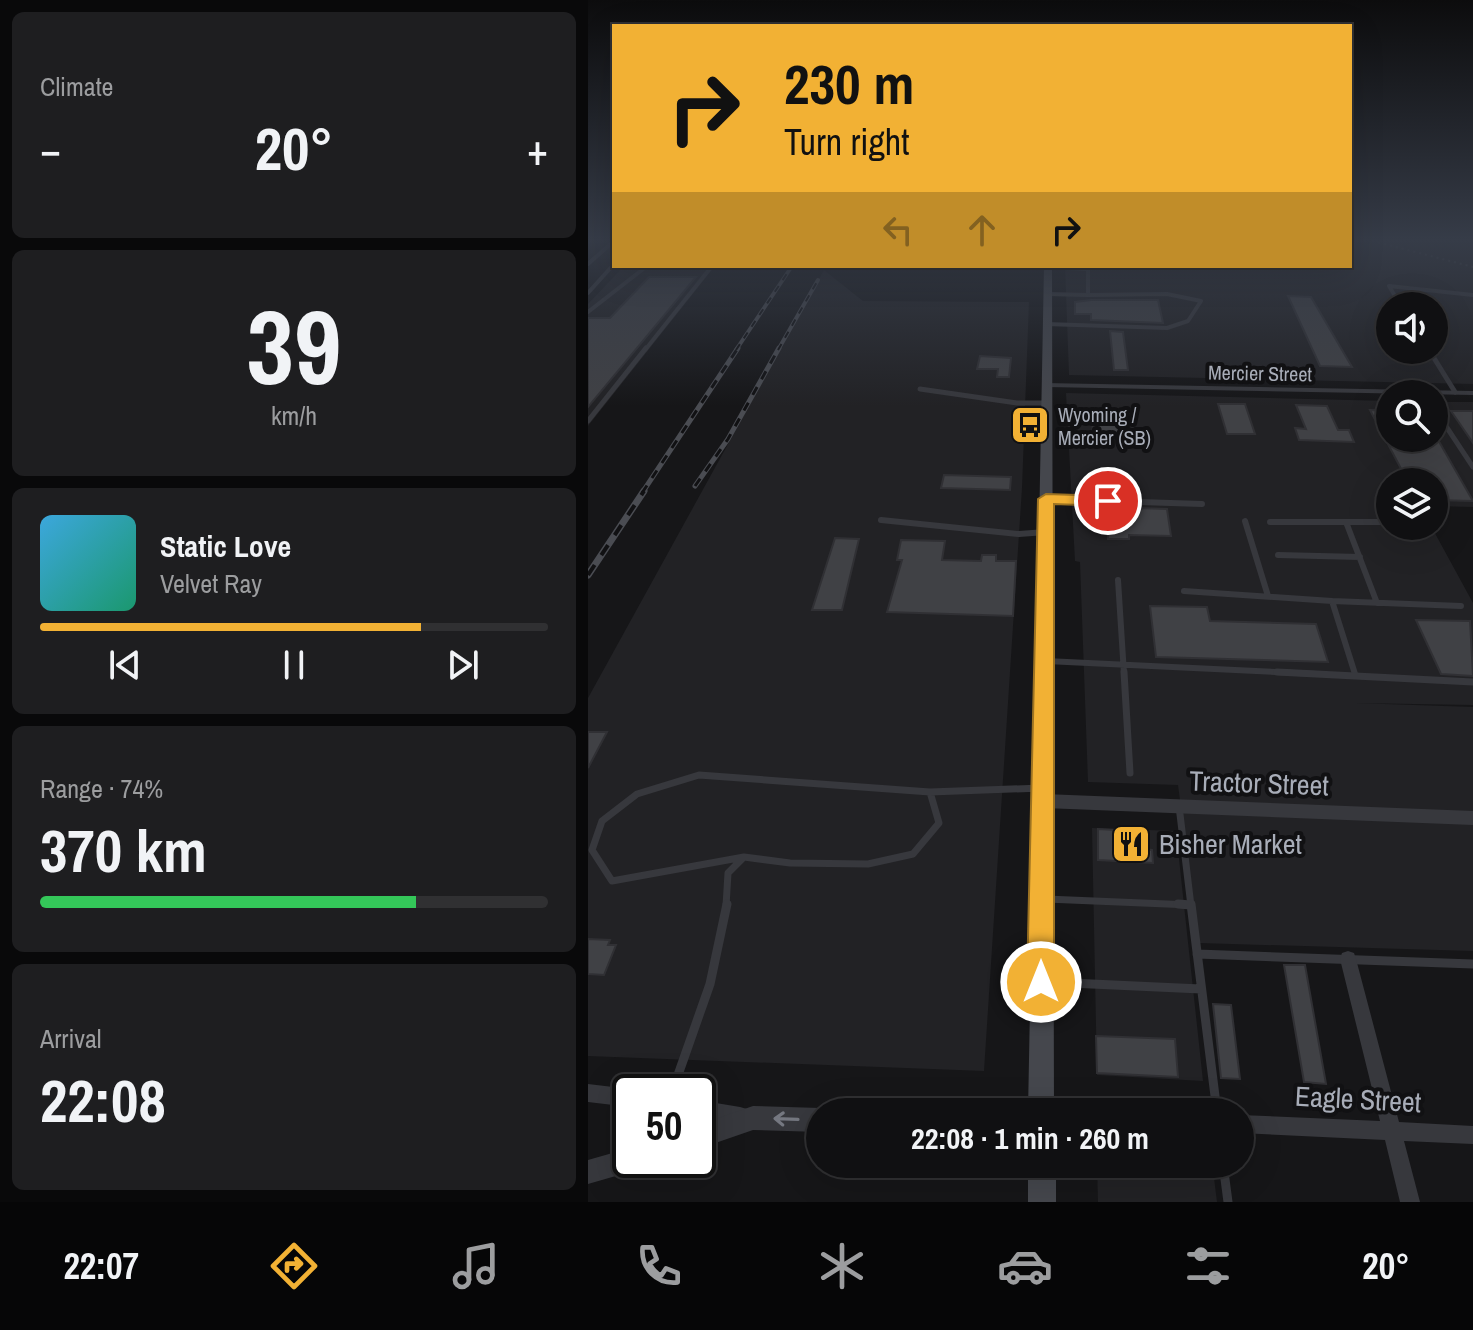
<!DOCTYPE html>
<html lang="en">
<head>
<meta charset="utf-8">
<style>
  :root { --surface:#101012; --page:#1e1e20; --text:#f1f3f6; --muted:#9c9d9f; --line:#303032; --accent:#f2b134 }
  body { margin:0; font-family:"Archivo Narrow",sans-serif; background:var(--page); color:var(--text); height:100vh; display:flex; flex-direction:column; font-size:30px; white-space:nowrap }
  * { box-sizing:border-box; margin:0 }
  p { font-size:26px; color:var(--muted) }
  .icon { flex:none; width:44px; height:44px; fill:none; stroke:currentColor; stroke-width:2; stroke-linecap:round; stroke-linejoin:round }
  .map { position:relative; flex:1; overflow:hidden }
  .side { display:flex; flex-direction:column; gap:12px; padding:12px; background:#09090a; width:588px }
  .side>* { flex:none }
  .top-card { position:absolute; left:24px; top:24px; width:740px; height:244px; border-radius:0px; box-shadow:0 8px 32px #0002,0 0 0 2px var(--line); background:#f2b134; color:#111; overflow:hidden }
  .controls { position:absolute; left:788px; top:292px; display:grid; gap:16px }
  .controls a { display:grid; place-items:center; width:72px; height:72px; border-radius:50%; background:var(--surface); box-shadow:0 8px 32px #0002,0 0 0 2px var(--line); font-size:40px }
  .speed { position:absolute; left:24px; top:1074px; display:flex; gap:16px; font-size:40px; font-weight:700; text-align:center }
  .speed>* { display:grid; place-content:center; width:104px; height:104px; border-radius:50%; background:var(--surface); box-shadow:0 8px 32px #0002,0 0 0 2px var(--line); line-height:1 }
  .speed .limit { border:4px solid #111; border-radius:12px; background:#fff; color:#111 }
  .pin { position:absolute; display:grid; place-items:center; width:68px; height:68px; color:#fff; margin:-34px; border:4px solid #fff; border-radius:50%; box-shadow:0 2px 8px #0007 }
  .me { position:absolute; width:88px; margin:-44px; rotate:0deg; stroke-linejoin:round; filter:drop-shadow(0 0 6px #0008) }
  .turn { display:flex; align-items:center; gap:28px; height:168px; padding:0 40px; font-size:36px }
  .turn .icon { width:104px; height:104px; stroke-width:2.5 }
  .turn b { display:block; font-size:56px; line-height:68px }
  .lanes { display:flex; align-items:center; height:76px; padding:0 40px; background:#0003; justify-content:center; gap:40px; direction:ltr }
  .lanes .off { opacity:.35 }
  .big { font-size:60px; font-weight:700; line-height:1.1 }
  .side .widget { flex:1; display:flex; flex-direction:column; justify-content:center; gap:12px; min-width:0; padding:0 28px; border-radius:12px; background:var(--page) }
  .side .dial { align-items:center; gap:0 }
  .dial b { font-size:104px; line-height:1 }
  .song { display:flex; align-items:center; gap:24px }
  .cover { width:96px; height:96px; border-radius:12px; background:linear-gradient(135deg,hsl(200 70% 55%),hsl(160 70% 35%)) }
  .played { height:8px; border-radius:4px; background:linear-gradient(90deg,var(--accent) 75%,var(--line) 75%) }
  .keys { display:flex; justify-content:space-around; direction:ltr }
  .heat { display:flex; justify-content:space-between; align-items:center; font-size:44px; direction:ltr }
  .charge { height:12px; border-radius:6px; background:linear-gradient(90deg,#34c759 74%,var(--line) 0) }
  .trip { position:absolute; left:218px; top:1098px; width:448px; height:80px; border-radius:40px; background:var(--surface); box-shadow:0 8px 32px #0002,0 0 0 2px var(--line); font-weight:700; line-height:80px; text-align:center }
  .tab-bar { display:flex; height:128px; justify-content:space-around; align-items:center; background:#060607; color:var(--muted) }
  .tab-bar .icon { width:56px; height:56px }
  .tab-bar .selected { color:var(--accent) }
  .tab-bar b { font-size:36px; color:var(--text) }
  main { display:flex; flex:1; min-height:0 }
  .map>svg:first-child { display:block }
</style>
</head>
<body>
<main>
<section class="side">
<div class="widget"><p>Climate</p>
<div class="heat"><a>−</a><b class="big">20°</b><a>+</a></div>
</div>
<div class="widget dial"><b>39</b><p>km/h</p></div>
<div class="widget">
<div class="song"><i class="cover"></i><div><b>Static Love</b><p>Velvet Ray</p></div></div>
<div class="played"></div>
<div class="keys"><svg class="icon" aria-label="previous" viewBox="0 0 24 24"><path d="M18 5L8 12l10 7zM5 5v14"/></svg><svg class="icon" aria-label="pause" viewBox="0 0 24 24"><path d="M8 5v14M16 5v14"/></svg><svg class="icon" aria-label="next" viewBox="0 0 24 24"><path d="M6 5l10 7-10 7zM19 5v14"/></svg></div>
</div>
<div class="widget"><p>Range · 74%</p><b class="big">370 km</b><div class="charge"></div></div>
<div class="widget"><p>Arrival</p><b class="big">22:08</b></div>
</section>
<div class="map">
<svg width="885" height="1202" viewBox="0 0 885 1202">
  <rect width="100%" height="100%" fill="#161618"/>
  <path fill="#222225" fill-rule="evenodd" d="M762,238h123v146l-404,-9 -4,-109h285zM802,306h44v44h-44z
    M36,266h91l-127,160v-122z
    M236,270l39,31 166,1 -7,186 -38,583 -396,-15v-358z
    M478,393l324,8v37h44v-36h39v105l-39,-1v-24h-44v44h41l42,77v102l-118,-2 118,4v244l-274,-8 -21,-158 -90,-3 -8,-220 -5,-1z
    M504,828l84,3 27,250 -106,-6z
    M509,1165l116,5 4,32h-119z"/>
  <path fill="#404145" stroke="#303034" stroke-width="2" d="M61,277h47l-108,130v-89h22z
    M700,296l23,1 41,70 -32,-1z
    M503,300h67l5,23 -72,-3v-6h-16v-12z
    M522,331l13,1 5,38h-14z
    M392,356l31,2 -2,19h-12l1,-8h-21z
    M630,404h27l10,30h-28z
    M708,405l31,1 11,24h11l5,12 -55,-2 -4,-12 11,1z
    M504,409l39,1 3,30 -41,-1z
    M782,410l20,1v27h47l36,63 -39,-1v-18h-26z
    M863,411h22v32z
    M356,475l67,2 -1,13 -69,-2z
    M519,507l60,2 4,27 -42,-1v4h-21z
    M247,538l24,1 -17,71h-30z
    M313,540l44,1 -3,19 39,1 1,-6h14v6h20l-3,55 -126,-4 15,-52h-5z
    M562,606l57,1 3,14 106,3 12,38 -172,-5z
    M828,620l54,1 3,55 -32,-2z
    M0,732h19l-19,36z
    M510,829l35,2 1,9 8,1 1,8 9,1 1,13 -55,-3z
    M0,939l22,1 -2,5h8l-12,30 -16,-1z
    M696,965h21l21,119 -22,-2z
    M625,1004l18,1 9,74 -19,-1z
    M508,1036l79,3 3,38 -81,-4z"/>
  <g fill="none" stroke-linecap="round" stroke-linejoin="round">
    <path stroke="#3d3f44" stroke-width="2" stroke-dasharray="2 4" stroke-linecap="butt" d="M773,238l112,29"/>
    <path stroke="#37383d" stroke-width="4" d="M0,264l26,-23
      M0,293l26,-29
      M459,294l41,1v-26l-40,-2
      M813,306l-12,-20 84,9
      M0,312l59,-46
      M458,324l121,4 21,-7 13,-20 -34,-7 -79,1
      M57,350l67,-84"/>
    <path stroke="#37383d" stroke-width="5" d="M841,350l26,42
      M332,389l97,14h30
      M846,408l39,59
      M0,421l58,-73"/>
    <path stroke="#37383d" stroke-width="6" d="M458,499l156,5
      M293,520l138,14 27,-2
      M657,521l23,75
      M682,522h76
      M690,555l82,2
      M530,580l6,94
      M596,591l148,10 23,73
      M744,601l129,5
      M789,603l-31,-81h44
      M458,661l271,13"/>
    <path stroke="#37383d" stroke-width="7" d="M536,672l6,101
      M689,672l196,10
      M111,775l231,17 9,31 -26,31 -45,10 -78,-1 -46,-6 -132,24 -20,-31 10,-29 35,-27z
      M342,792l112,-4
      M591,806l12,100
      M458,899l145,6
      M138,906l2,-33 14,-14"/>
    <path stroke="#37383d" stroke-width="9" d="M590,904l13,1
      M603,904l26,208
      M609,954l276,10
      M460,982l153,7
      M84,1092l38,-108 17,-80
      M635,1164l5,38"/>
    <path fill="#37383d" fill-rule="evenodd" d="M456,383l429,8v4l-426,-8h-3z
      M456,794l429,17v14l-429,-17 -5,-2 -2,-5 2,-5z
      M760,951l6,2 2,6 43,163 74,4v18l-69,-3 16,61h-20l-15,-62 -145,-7v-18l140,6 -40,-162 2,-6z
      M0,1084l42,5 7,3h-7v15l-42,-5z
      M110,1100l42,7 7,2 2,7 -2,7 -7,2 -42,-7z"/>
    <path fill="#37383d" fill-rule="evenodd" d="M165,1106l67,2 8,4h-8v20l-67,-2 -55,19v-24z
      M42,1148v12h13l-3,9 -52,15v-24z"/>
    <path fill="#45474d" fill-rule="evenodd" d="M456,266h8l2,846h-26z
      M440,1164h28v38h-28z"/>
    <g stroke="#4a4c52" stroke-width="4">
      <path id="rail-far2" d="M148,350l56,-84
        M190,350l40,-70"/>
    </g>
    <g stroke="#4a4c52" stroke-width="5">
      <path id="rail-far1" d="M107,486l33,-47 51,-91
        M54,493l96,-145"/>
    </g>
    <g stroke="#4a4c52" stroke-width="7">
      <path id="rail" d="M0,575l56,-84"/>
    </g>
    <use href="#rail-far2" stroke="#111113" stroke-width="2" stroke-dasharray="7" stroke-linecap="butt"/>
    <use href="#rail-far1" stroke="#111113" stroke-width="3" stroke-dasharray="9" stroke-linecap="butt"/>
    <use href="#rail" stroke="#111113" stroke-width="4" stroke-dasharray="12" stroke-linecap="butt"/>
  </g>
  <defs><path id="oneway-shaft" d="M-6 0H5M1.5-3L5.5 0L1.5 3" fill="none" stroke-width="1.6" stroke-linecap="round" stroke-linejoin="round" transform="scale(2)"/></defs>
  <use stroke="#757881" href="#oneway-shaft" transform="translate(198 1119) rotate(-178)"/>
  <linearGradient id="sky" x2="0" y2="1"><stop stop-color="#0c0c0d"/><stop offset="0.59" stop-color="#363c48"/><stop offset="1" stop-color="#363c48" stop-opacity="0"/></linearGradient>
  <rect width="885" height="406" fill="url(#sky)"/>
  <path fill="#f2b134" stroke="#9d7322" stroke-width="2" d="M458,494l62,2 8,5 -8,5 -54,-2v478l-4,9 -9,4 -10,-4 -4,-9 11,-483z"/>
  <defs>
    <g id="bus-square" transform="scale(2)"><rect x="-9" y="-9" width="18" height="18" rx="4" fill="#f2b134" stroke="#111113"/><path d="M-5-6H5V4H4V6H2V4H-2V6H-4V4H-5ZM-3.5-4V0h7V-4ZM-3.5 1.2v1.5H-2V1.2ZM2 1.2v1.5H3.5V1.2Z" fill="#111"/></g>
    <g id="restaurant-square" transform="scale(2)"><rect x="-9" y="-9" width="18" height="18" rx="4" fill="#f2b134" stroke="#111113"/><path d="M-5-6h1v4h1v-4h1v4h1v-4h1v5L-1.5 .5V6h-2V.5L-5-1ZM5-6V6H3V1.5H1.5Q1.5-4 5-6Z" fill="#111"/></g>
  </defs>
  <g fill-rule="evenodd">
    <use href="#bus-square" x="442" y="425"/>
    <use href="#restaurant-square" x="543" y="844"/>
  </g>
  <g text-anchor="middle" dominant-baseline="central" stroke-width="8" stroke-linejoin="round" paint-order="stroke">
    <g font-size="20" fill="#a8adb8" stroke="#111113">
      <text transform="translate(672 373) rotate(1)">Mercier Street</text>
    </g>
    <g font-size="20" fill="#a8adb8" stroke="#111113" text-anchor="start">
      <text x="470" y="414">Wyoming /<tspan x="470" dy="23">Mercier (SB)</tspan></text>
    </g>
    <g font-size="28" fill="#a8adb8" stroke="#111113">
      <text transform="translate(671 783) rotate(2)">Tractor Street</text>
      <text transform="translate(770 1099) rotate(3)">Eagle Street</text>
    </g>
    <g font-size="28" fill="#a8adb8" stroke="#111113" text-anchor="start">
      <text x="571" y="844">Bisher Market</text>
    </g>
  </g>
</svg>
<div class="controls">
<a><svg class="icon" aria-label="sound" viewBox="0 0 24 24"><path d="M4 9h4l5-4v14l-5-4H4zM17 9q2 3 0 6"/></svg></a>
<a><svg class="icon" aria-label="search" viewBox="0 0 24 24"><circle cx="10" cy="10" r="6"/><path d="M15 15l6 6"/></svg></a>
<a><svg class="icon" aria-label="layers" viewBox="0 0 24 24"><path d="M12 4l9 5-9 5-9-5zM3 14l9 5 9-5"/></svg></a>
</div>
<div class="speed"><div class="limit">50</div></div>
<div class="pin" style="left:520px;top:501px;background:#d93025"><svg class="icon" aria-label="arrive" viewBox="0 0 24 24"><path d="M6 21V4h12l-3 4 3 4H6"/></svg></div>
<svg class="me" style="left:453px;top:982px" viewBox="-20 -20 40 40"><circle r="17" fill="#f2b134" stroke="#fff" stroke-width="3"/><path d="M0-11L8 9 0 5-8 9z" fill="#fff"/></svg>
<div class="trip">22:08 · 1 min · 260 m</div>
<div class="top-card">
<div class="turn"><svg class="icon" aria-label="right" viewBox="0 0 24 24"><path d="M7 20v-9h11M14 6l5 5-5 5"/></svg><div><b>230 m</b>Turn right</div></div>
<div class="lanes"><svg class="icon off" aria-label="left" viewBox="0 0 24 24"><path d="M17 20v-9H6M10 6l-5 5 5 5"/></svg><svg class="icon off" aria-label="ahead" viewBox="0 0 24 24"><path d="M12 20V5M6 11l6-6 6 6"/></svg><svg class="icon" aria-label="right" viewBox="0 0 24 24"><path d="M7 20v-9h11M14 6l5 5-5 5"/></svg></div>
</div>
</div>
</main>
<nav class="tab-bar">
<b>22:07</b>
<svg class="icon selected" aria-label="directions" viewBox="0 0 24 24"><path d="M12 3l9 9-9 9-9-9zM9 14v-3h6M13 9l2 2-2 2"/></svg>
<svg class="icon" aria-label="music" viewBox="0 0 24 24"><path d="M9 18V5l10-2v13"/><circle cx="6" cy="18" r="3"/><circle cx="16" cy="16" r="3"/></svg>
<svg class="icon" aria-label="phone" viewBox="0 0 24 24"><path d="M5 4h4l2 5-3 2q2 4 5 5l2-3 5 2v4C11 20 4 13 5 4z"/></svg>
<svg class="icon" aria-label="climate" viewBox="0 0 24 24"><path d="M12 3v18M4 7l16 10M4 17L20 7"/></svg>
<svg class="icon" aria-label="car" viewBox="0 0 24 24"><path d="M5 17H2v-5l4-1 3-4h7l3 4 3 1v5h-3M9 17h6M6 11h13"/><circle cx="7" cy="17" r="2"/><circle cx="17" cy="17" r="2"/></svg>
<svg class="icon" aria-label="filters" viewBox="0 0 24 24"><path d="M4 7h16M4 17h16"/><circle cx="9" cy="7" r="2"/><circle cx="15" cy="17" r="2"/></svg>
<b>20°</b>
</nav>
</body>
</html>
